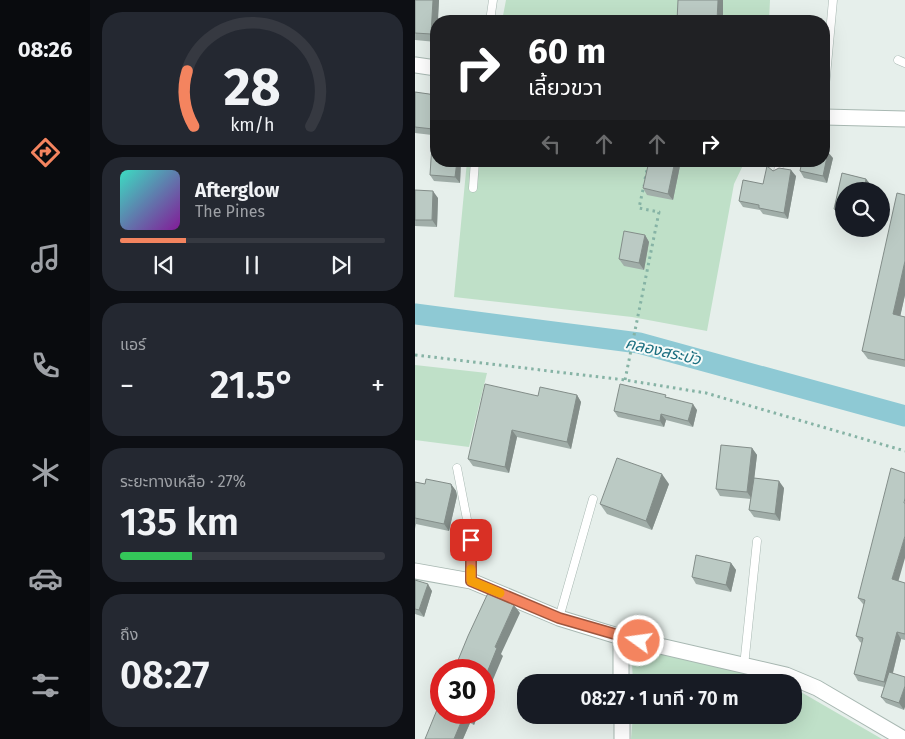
<!DOCTYPE html>
<html lang="th">
<head>
<meta charset="utf-8">
<style>
  :root { --surface:#171b24; --page:#242831; --text:#f1f3f6; --muted:#9ea1a6; --line:#363941; --accent:#f4845f }
  body { margin:0; font-family:"Fira Sans","Noto Sans Thai",sans-serif; background:var(--page); color:var(--text); height:100vh; display:flex; flex-direction:column; font-size:19px; white-space:nowrap }
  * { box-sizing:border-box; margin:0 }
  p { font-size:16px; color:var(--muted) }
  .icon { flex:none; width:28px; height:28px; fill:none; stroke:currentColor; stroke-width:2; stroke-linecap:round; stroke-linejoin:round }
  .map { position:relative; flex:1; overflow:hidden }
  .panel { display:flex; flex-direction:column; gap:12px; padding:12px; background:#0d0f14; width:325px }
  .panel>* { flex:none }
  .guide { position:absolute; left:15px; top:15px; width:400px; height:152px; border-radius:20px; box-shadow:0 5px 20px #0002; background:#202124; color:#fff; overflow:hidden }
  .fabs { position:absolute; left:420px; top:182px; display:grid; gap:10px }
  .fabs a { display:grid; place-items:center; width:55px; height:55px; border-radius:50%; background:var(--surface); box-shadow:0 5px 20px #0002; font-size:25px }
  .speed { position:absolute; left:15px; top:659px; display:flex; gap:10px; font-size:25px; font-weight:700; text-align:center }
  .speed>* { display:grid; place-content:center; width:65px; height:65px; border-radius:50%; background:var(--surface); box-shadow:0 5px 20px #0002; line-height:1 }
  .speed .limit { border:8px solid #d22; background:#fff; color:#111 }
  .pin { position:absolute; display:grid; place-items:center; width:42px; height:42px; color:#fff; margin:-21px; border-radius:10px; box-shadow:0 2px 8px #0006 }
  .me { position:absolute; width:55px; margin:-28px; rotate:284deg; stroke-linejoin:round; filter:drop-shadow(0 0 4px #0008) }
  .turn { display:flex; align-items:center; gap:18px; height:105px; padding:0 15px; font-size:22px }
  .turn .icon { width:65px; height:65px; stroke-width:2.5 }
  .turn b { display:block; font-size:35px; line-height:42px }
  .lanes { display:flex; align-items:center; height:48px; padding:0 15px; background:#0003; justify-content:center; gap:25px; direction:ltr }
  .lanes .off { opacity:.35 }
  .big { font-size:38px; font-weight:600; line-height:1.1 }
  .panel .tile { flex:1; display:flex; flex-direction:column; justify-content:center; gap:8px; min-width:0; padding:0 18px; border-radius:20px; background:var(--page) }
  .panel .dial { align-items:center; gap:0 }
  .dial svg { height:130px; overflow:visible; fill:none; stroke:var(--line); stroke-width:7; stroke-linecap:round; text-anchor:middle }
  .dial text { fill:var(--text); stroke:none }
  .song { display:flex; align-items:center; gap:15px }
  .cover { width:60px; height:60px; border-radius:8px; background:linear-gradient(135deg,hsl(170 70% 55%),hsl(290 70% 35%)) }
  .played { height:5px; border-radius:2px; background:linear-gradient(90deg,var(--accent) 25%,var(--line) 25%) }
  .keys { display:flex; justify-content:space-around; direction:ltr }
  .heat { display:flex; justify-content:space-between; align-items:center; font-size:28px; direction:ltr }
  .charge { height:8px; border-radius:4px; background:linear-gradient(90deg,#34c759 27%,var(--line) 0) }
  .trip { position:absolute; left:102px; top:674px; width:285px; height:50px; border-radius:20px; background:var(--surface); box-shadow:0 5px 20px #0002; font-weight:600; line-height:50px; text-align:center }
  main { display:flex; flex:1; min-height:0 }
  .menu { display:flex; flex-direction:column; width:90px; justify-content:space-around; align-items:center; background:#090b0e; color:var(--muted) }
  .menu .icon { width:35px; height:35px }
  .menu .on { color:var(--accent) }
  .menu b { font-size:22px; color:var(--text) }
  .map>svg:first-child { display:block }
</style>
</head>
<body>
<main>
<nav class="menu">
<b>08:26</b>
<svg class="icon on" aria-label="directions" viewBox="0 0 24 24"><path d="M12 3l9 9-9 9-9-9zM9 14v-3h6M13 9l2 2-2 2"/></svg>
<svg class="icon" aria-label="music" viewBox="0 0 24 24"><path d="M9 18V5l10-2v13"/><circle cx="6" cy="18" r="3"/><circle cx="16" cy="16" r="3"/></svg>
<svg class="icon" aria-label="phone" viewBox="0 0 24 24"><path d="M5 4h4l2 5-3 2q2 4 5 5l2-3 5 2v4C11 20 4 13 5 4z"/></svg>
<svg class="icon" aria-label="climate" viewBox="0 0 24 24"><path d="M12 3v18M4 7l16 10M4 17L20 7"/></svg>
<svg class="icon" aria-label="car" viewBox="0 0 24 24"><path d="M5 17H2v-5l4-1 3-4h7l3 4 3 1v5h-3M9 17h6M6 11h13"/><circle cx="7" cy="17" r="2"/><circle cx="17" cy="17" r="2"/></svg>
<svg class="icon" aria-label="filters" viewBox="0 0 24 24"><path d="M4 7h16M4 17h16"/><circle cx="9" cy="7" r="2"/><circle cx="15" cy="17" r="2"/></svg>
</nav>
<section class="panel">
<div class="tile dial"><svg viewBox="0 0 100 80">
<path d="M14 69A42 42 0 1 1 86 69"/>
<path d="M14 69A42 42 0 0 1 10 35" stroke="#f4845f"/>
<text x="50" y="56" font-size="32" font-weight="700">28</text>
<text x="50" y="72" font-size="11">km/h</text>
</svg></div>
<div class="tile">
<div class="song"><i class="cover"></i><div><b>Afterglow</b><p>The Pines</p></div></div>
<div class="played"></div>
<div class="keys"><svg class="icon" aria-label="previous" viewBox="0 0 24 24"><path d="M18 5L8 12l10 7zM5 5v14"/></svg><svg class="icon" aria-label="pause" viewBox="0 0 24 24"><path d="M8 5v14M16 5v14"/></svg><svg class="icon" aria-label="next" viewBox="0 0 24 24"><path d="M6 5l10 7-10 7zM19 5v14"/></svg></div>
</div>
<div class="tile"><p>แอร์</p>
<div class="heat"><a>−</a><b class="big">21.5°</b><a>+</a></div>
</div>
<div class="tile"><p>ระยะทางเหลือ · 27%</p><b class="big">135 km</b><div class="charge"></div></div>
<div class="tile"><p>ถึง</p><b class="big">08:27</b></div>
</section>
<div class="map">
<svg width="490" height="739" viewBox="0 0 490 739">
  <rect width="100%" height="100%" fill="#e6efeb"/>
  <path fill="#bfe0c8" d="M91,0h264l-1,21h-267z
    M52,161h278l-11,23 -27,147 -75,-14 -178,-20z
    M0,365l72,8 -18,74 -54,-7z
    M216,647l152,35h-150z
    M379,688l88,51h-251l2,-24h161z"/>
  <g fill="none" stroke-linecap="round" stroke-linejoin="round">
    <path stroke="#8ec9d4" stroke-width="21" d="M0,314l224,29 266,73"/>
    <g stroke="#a8b8b2" stroke-width="9">
      <path id="service" d="M75,21l3,-21
        M483,60l7,3
        M409,98l9,-98
        M363,171l2,-10
        M58,188l2,-27
        M42,468l14,72v41
        M144,618l34,-119
        M329,666l13,-125"/>
    </g>
    <g stroke="#a8b8b2" stroke-width="17">
      <path id="minor" d="M0,571l56,10 88,37 62,19 165,38 31,13 87,51
        M206,637v45
        M207,715v24"/>
    </g>
    <g stroke="#a8b8b2" stroke-width="17">
      <path id="tertiary" d="M0,65l21,3
        M409,117l81,2"/>
    </g>
    <path stroke="#86b3a5" stroke-width="3" stroke-dasharray="2.5 4" stroke-linecap="butt" d="M230,179l4,-18
      M0,355l210,25 81,13 199,58
      M210,380l34,-168 -20,-4 5,-23"/>
    <use href="#service" stroke="#fff" stroke-width="8"/>
    <use href="#minor" stroke="#fff" stroke-width="15"/>
    <use href="#tertiary" stroke="#fff" stroke-width="15"/>
  </g>
  <path fill="#a1aea9" d="M0,0h24l-3,42 -21,-2z
    M0,92l21,3v66h25l-1,22 -26,-2 -4,-6 2,-40 -17,-2z
    M418,158l-6,25 -23,-5 -4,-7z
    M234,161h32l-8,39 -26,-5 -4,-7z
    M358,171l23,5 -8,43 -25,-5 -3,-4 -17,-3 -4,-6 24,-17z
    M427,173l24,6 5,6 -1,6h-26v26l-5,-1 -5,-7z
    M0,190l23,8 -1,29 -22,-1z
    M490,195v100l-5,21 5,1v50l-37,-8 -6,-8z
    M230,235l4,7 -5,28 -20,-4 -5,-7z
    M162,395l4,7 -10,47 -54,-12 -8,36 -36,-7 -5,-7 70,-63z
    M253,397l29,13 -4,17 -27,-7 -2,7 -46,-10 -4,-6z
    M337,448l5,7 -3,23 30,10 -4,33 -26,-4 -5,-7 2,-11 -31,-3 -4,-7z
    M0,482l10,2h26l5,7 1,5 -8,35 -33,-7 -1,5z
    M254,484l-17,46 -45,-16 -7,-10z
    M316,563l5,7 -5,22 -35,-8 -4,-7z
    M0,580l17,11 -8,26 -9,-3z
    M483,581l7,2v57l-4,-1 -8,34 11,37 -18,-7 -5,-6 3,-10 -26,-6 -4,-7 8,-31 -2,-1 -4,-6 8,-31 -1,-1 -5,-6z
    M26,712h38l-5,13 -4,-2 -7,16h-38z"/>
  <path fill="#838d89" d="M18,0h6l-1,21h-2v21l-5,-8z
    M303,0h5v21h-6z
    M413,152l5,6 -6,25 -4,-7z
    M42,161h4l-1,22 -5,-6z
    M260,161h6l-8,39 -5,-6z
    M376,170l5,6 -8,43 -4,-6z
    M451,179l5,6 -1,6h-6z
    M18,191l5,7 -1,29 -5,-7z
    M230,235l4,7 -5,28 -5,-7z
    M490,261v34l-6,27 -6,-8z
    M162,395l4,7 -10,47 -4,-7z
    M278,404l4,6 -4,17 -5,-6z
    M246,414l5,6 -2,7 -4,-6z
    M97,430l5,7 -8,36 -4,-6z
    M337,448l5,7 -5,44 -5,-7z
    M247,474l7,10 -17,46 -6,-9z
    M364,481l5,7 -4,33 -5,-7z
    M36,484l5,7 1,5 -8,35 -5,-7z
    M490,536v22l-8,28 -5,-7z
    M316,563l5,7 -5,22 -5,-7z
    M13,584l4,7 -8,26 -5,-7z
    M99,605l6,8 -19,41 2,2 -19,45v-21l11,-33z
    M482,632l4,7 -12,49 -5,-6z
    M490,686v21l-1,3 -5,-7z
    M55,712h9l-5,13 -6,-9z
    M49,715l6,8 -7,16h-9z"/>
  <path fill="#bbcac4" stroke="#838d89" d="M0,0h18l-2,34 -16,-1z
    M263,0h40l-1,21h-40z
    M0,92l21,3v-3v69h21l-2,16 -25,-2 3,-46 -18,-2z
    M409,151l4,1 -5,24 -23,-5 2,-10h22z
    M234,161h26l-7,33 -25,-6z
    M352,166l6,5 6,-3 12,2 -7,43 -25,-5v-3l-20,-4 4,-21 20,4z
    M427,173l24,6 -2,12h-20v20l-10,-2z
    M0,190l18,1 -1,29h-17z
    M482,193l8,2v66l-12,53 12,3v43l-43,-9z
    M209,231l21,4 -6,28 -20,-4z
    M70,384l53,12 2,-9 37,8 -10,47 -55,-12 -7,37 -37,-8z
    M205,384l46,11 -1,2 28,7 -5,17 -27,-7 -1,7 -46,-10z
    M306,445l31,3 -5,44 -31,-3z
    M202,458l45,16 -16,47 -46,-17z
    M476,468l14,5v25l-1,5h1v33l-13,43 13,4v51l-8,-2 -13,50 -30,-8 9,-36 -7,-2 9,-36 -7,-2z
    M339,478l25,3 -4,33 -26,-4z
    M11,479l25,5 1,5 -8,35 -29,-6v-36l10,2z
    M281,555l35,8 -5,22 -34,-8z
    M0,580l13,4 -9,26 -4,-1z
    M73,593l26,12 -19,42 2,1 -13,32v-10h-30l14,-34z
    M474,672l16,5v9l-6,17 -18,-6z
    M26,700v12h29l-2,4 -4,-1 -10,24h-29z"/>
  <g fill="none" stroke-linecap="round" stroke-linejoin="round">
    <g stroke="#9f563e" stroke-width="12">
      <path id="route" d="M56,540v41l88,37 80,23"/>
    </g>
    <use href="#route" stroke="#f4845f" stroke-width="9"/>
    <path stroke="#f59e0b" stroke-width="9" d="M56,569v12l29,12"/>
  </g>
  <g text-anchor="middle" dominant-baseline="central" stroke-width="4" stroke-linejoin="round" paint-order="stroke">
    <g font-size="16" font-style="italic" fill="#1c6f80" stroke="#f7fbf9">
      <text transform="translate(248 351) rotate(13)">คลองสระบัว</text>
    </g>
  </g>
</svg>
<div class="fabs">
<a><svg class="icon" aria-label="search" viewBox="0 0 24 24"><circle cx="10" cy="10" r="6"/><path d="M15 15l6 6"/></svg></a>
</div>
<div class="speed"><div class="limit">30</div></div>
<div class="pin" style="left:56px;top:540px;background:#d93025"><svg class="icon" aria-label="arrive" viewBox="0 0 24 24"><path d="M6 21V4h12l-3 4 3 4H6"/></svg></div>
<svg class="me" style="left:224px;top:641px" viewBox="-20 -20 40 40"><circle r="17" fill="#f4845f" stroke="#fff" stroke-width="3"/><path d="M0-11L8 9 0 5-8 9z" fill="#fff"/></svg>
<div class="trip">08:27 · 1 นาที · 70 m</div>
<div class="guide">
<div class="turn"><svg class="icon" aria-label="right" viewBox="0 0 24 24"><path d="M7 20v-9h11M14 6l5 5-5 5"/></svg><div><b>60 m</b>เลี้ยวขวา</div></div>
<div class="lanes"><svg class="icon off" aria-label="left" viewBox="0 0 24 24"><path d="M17 20v-9H6M10 6l-5 5 5 5"/></svg><svg class="icon off" aria-label="ahead" viewBox="0 0 24 24"><path d="M12 20V5M6 11l6-6 6 6"/></svg><svg class="icon off" aria-label="ahead" viewBox="0 0 24 24"><path d="M12 20V5M6 11l6-6 6 6"/></svg><svg class="icon" aria-label="right" viewBox="0 0 24 24"><path d="M7 20v-9h11M14 6l5 5-5 5"/></svg></div>
</div>
</div>
</main>
</body>
</html>
